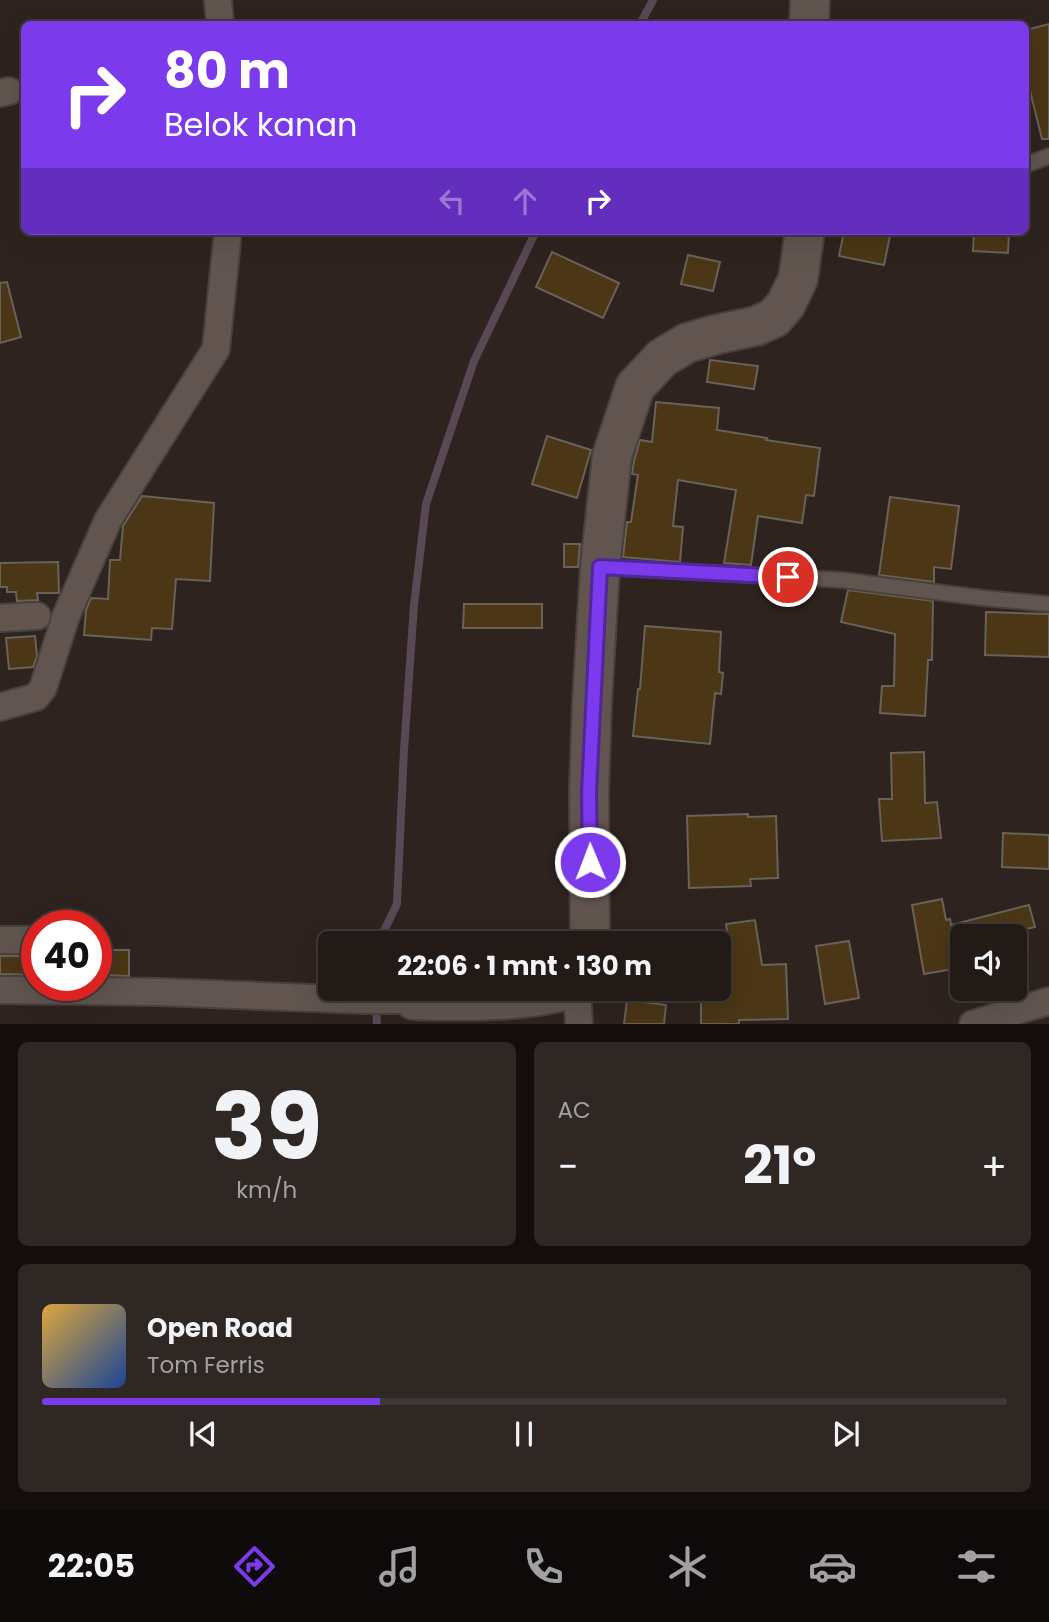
<!DOCTYPE html>
<html lang="id">
<head>
<meta charset="utf-8">
<style>
  :root { --surface:#221a17; --page:#2e2724; --text:#f1f3f6; --muted:#a2a1a1; --line:#3f3836; --accent:#7c3aed }
  body { margin:0; font-family:Poppins,sans-serif; background:var(--page); color:var(--text); height:100vh; display:flex; flex-direction:column; font-size:26px; white-space:nowrap }
  * { box-sizing:border-box; margin:0 }
  p { font-size:23px; color:var(--muted) }
  .icon { flex:none; width:38px; height:38px; fill:none; stroke:currentColor; stroke-width:2; stroke-linecap:round; stroke-linejoin:round }
  .map { position:relative; height:1024px; overflow:hidden }
  .panel { display:flex; flex-direction:column; gap:18px; padding:18px; background:#130e0d; flex:1 }
  .panel>* { flex:none }
  .hud { position:absolute; left:21px; top:21px; width:1008px; height:214px; border-radius:10px; box-shadow:0 7px 28px #0002,0 0 0 2px var(--line); background:#7c3aed; color:#fff; overflow:hidden }
  .controls { position:absolute; left:950px; top:924px; display:grid; gap:14px }
  .controls a { display:grid; place-items:center; width:77px; height:77px; border-radius:10px; background:var(--surface); box-shadow:0 7px 28px #0002,0 0 0 2px var(--line); font-size:35px }
  .speed { position:absolute; left:21px; top:910px; display:flex; gap:14px; font-size:35px; font-weight:700; text-align:center }
  .speed>* { display:grid; place-content:center; width:91px; height:91px; border-radius:50%; background:var(--surface); box-shadow:0 7px 28px #0002,0 0 0 2px var(--line); line-height:1 }
  .speed .limit { border:10px solid #d22; background:#fff; color:#111 }
  .pin { position:absolute; display:grid; place-items:center; width:60px; height:60px; color:#fff; margin:-30px; border:4px solid #fff; border-radius:50%; box-shadow:0 2px 7px #0007 }
  .me { position:absolute; width:77px; margin:-38px; rotate:359deg; stroke-linejoin:round; filter:drop-shadow(0 0 5px #0008) }
  .turn { display:flex; align-items:center; gap:24px; height:147px; padding:0 28px; font-size:32px }
  .turn .icon { width:91px; height:91px; stroke-width:2.5 }
  .turn b { display:block; font-size:49px; line-height:60px }
  .lanes { display:flex; align-items:center; height:66px; padding:0 28px; background:#0003; justify-content:center; gap:35px; direction:ltr }
  .lanes .off { opacity:.35 }
  .big { font-size:52px; font-weight:700; line-height:1.1 }
  .panel .widget { flex:1; display:flex; flex-direction:column; justify-content:center; gap:10px; min-width:0; padding:0 24px; border-radius:10px; background:var(--page) }
  .panel .dial { align-items:center; gap:0 }
  .dial b { font-size:91px; line-height:1 }
  .song { display:flex; align-items:center; gap:21px }
  .cover { width:84px; height:84px; border-radius:10px; background:linear-gradient(135deg,hsl(40 70% 55%),hsl(220 70% 35%)) }
  .played { height:7px; border-radius:4px; background:linear-gradient(90deg,var(--accent) 35%,var(--line) 35%) }
  .keys { display:flex; justify-content:space-around; direction:ltr }
  .heat { display:flex; justify-content:space-between; align-items:center; font-size:38px; direction:ltr }
  .panel .tiles { flex:1; display:grid; gap:18px; grid-template-columns:1fr 1fr }
  .widget:last-child { grid-column:span 2 }
  .trip { position:absolute; left:318px; top:931px; width:413px; height:70px; border-radius:10px; background:var(--surface); box-shadow:0 7px 28px #0002,0 0 0 2px var(--line); font-weight:700; line-height:70px; text-align:center }
  .menu { display:flex; height:112px; justify-content:space-around; align-items:center; background:#0e0a09; color:var(--muted) }
  .menu .icon { width:49px; height:49px }
  .menu .on { color:var(--accent) }
  .menu b { font-size:32px; color:var(--text) }
  .map>svg:first-child { display:block }
</style>
</head>
<body>
<div class="map">
<svg width="1049" height="1024" viewBox="0 0 1049 1024">
  <rect width="100%" height="100%" fill="#2e231f"/>
  <g fill="none" stroke-linecap="round" stroke-linejoin="round">
    <path stroke="#5a4855" stroke-width="8" d="M640,24l13,-24
      M378,943l19,-39 7,-154 10,-145 12,-101 48,-143 62,-130
      M376,1002l1,22"/>
  </g>
  <path fill="#4b3615" stroke="#696258" stroke-width="2" d="M1049,24v115h-7l-16,-64v-45z
    M844,231h47l-7,34 -45,-9z
    M974,231h35l-1,22 -35,-2z
    M552,252l67,31 -16,35 -67,-31z
    M688,255l32,7 -7,29 -32,-7z
    M7,282l14,55 -21,6v-60z
    M710,360l48,6 -4,23 -47,-7z
    M656,402l63,6 -2,22 50,8 -1,2 54,8 -6,48 -8,-1 -4,28 -44,-7 -7,49 -27,-2 12,-73 -58,-10 -5,46 10,1 -3,35 -57,-5 4,-35h4l7,-47 -6,-1 2,-13 6,-21 12,2z
    M547,436l44,14 -14,48 -45,-14z
    M142,496l72,7 -4,78 -34,-2 -4,50 -20,-1 -1,12 -67,-5 2,-25 5,-12 17,1 2,-39h10l3,-34z
    M890,497l69,9 -8,63 -17,-2v15l-55,-7z
    M564,544h16l-2,23h-14z
    M58,562l1,31h-22l1,7 -21,1 -1,-9h-9v-5h-7v-24z
    M848,590l85,11 -1,59h-4l-3,56 -45,-3 2,-27h12l1,-52 -54,-12z
    M464,604h78v24h-79z
    M986,612l63,2v43l-64,-2z
    M645,626l76,6 -2,40 4,1 -2,21 -6,-1 -5,51 -77,-8 5,-47h2z
    M35,636l2,20 -4,11 -24,2 -3,-31z
    M924,752l1,51 12,-1 4,36 -59,3 -3,-42h13l-1,-46z
    M748,814v3l28,-1 2,62 -28,1 1,7 -62,2 -2,-72z
    M1003,833l46,2v34l-47,-2z
    M942,899l4,21 4,-1 1,6 78,-20 6,22 -40,9h-42l6,32 -35,6 -12,-69z
    M755,920l7,45 24,-1 2,55 -49,1v4h-38v-35l28,-1 -1,-39h2l-4,-25z
    M849,941l10,57 -34,6 -9,-58z
    M96,950h33v26l-33,-1z
    M0,956h37v19l-37,-1z
    M627,1000l39,5 -2,19h-40z"/>
  <g fill="none" stroke-linecap="round" stroke-linejoin="round">
    <g stroke="#4a413e" stroke-width="18">
      <path id="lane" d="M1026,165l23,-9
        M601,567l241,13 141,18 66,6"/>
    </g>
    <g stroke="#4a413e" stroke-width="30">
      <path id="street" d="M218,0l2,24
        M0,93l9,-2
        M0,618l37,-2
        M0,707l36,-10 7,-9 23,-72 42,-96 108,-171 12,-118
        M0,940h37
        M577,989l2,35
        M0,990l161,2 202,8h51
        M973,1024l76,-23"/>
    </g>
    <g stroke="#4a413e" stroke-width="42">
      <path id="secondary" d="M809,24l1,-24
        M590,943l-1,-152 3,-88 8,-136 12,-111 23,-69 27,-29 25,-15 31,-9 38,-8 18,-8 12,-14 12,-25 7,-48
        M414,1000c49,1 109,3 156,-11"/>
    </g>
    <use href="#lane" stroke="#625550" stroke-width="14"/>
    <use href="#street" stroke="#625550" stroke-width="26"/>
    <use href="#secondary" stroke="#625550" stroke-width="38"/>
  </g>
  <g fill="none" stroke-linecap="round" stroke-linejoin="round">
    <g stroke="#51269a" stroke-width="18">
      <path id="route" d="M590,862l-1,-70 11,-225 188,10"/>
    </g>
    <use href="#route" stroke="#7c3aed" stroke-width="12"/>
  </g>
</svg>
<div class="controls">
<a><svg class="icon" aria-label="sound" viewBox="0 0 24 24"><path d="M4 9h4l5-4v14l-5-4H4zM17 9q2 3 0 6"/></svg></a>
</div>
<div class="speed"><div class="limit">40</div></div>
<div class="pin" style="left:788px;top:577px;background:#d93025"><svg class="icon" aria-label="arrive" viewBox="0 0 24 24"><path d="M6 21V4h12l-3 4 3 4H6"/></svg></div>
<svg class="me" style="left:590px;top:862px" viewBox="-20 -20 40 40"><circle r="17" fill="#7c3aed" stroke="#fff" stroke-width="3"/><path d="M0-11L8 9 0 5-8 9z" fill="#fff"/></svg>
<div class="trip">22:06 · 1 mnt · 130 m</div>
<div class="hud">
<div class="turn"><svg class="icon" aria-label="right" viewBox="0 0 24 24"><path d="M7 20v-9h11M14 6l5 5-5 5"/></svg><div><b>80 m</b>Belok kanan</div></div>
<div class="lanes"><svg class="icon off" aria-label="left" viewBox="0 0 24 24"><path d="M17 20v-9H6M10 6l-5 5 5 5"/></svg><svg class="icon off" aria-label="ahead" viewBox="0 0 24 24"><path d="M12 20V5M6 11l6-6 6 6"/></svg><svg class="icon" aria-label="right" viewBox="0 0 24 24"><path d="M7 20v-9h11M14 6l5 5-5 5"/></svg></div>
</div>
</div>
<section class="panel">
<div class="tiles">
<div class="widget dial"><b>39</b><p>km/h</p></div>
<div class="widget"><p>AC</p>
<div class="heat"><a>−</a><b class="big">21°</b><a>+</a></div>
</div>
<div class="widget">
<div class="song"><i class="cover"></i><div><b>Open Road</b><p>Tom Ferris</p></div></div>
<div class="played"></div>
<div class="keys"><svg class="icon" aria-label="previous" viewBox="0 0 24 24"><path d="M18 5L8 12l10 7zM5 5v14"/></svg><svg class="icon" aria-label="pause" viewBox="0 0 24 24"><path d="M8 5v14M16 5v14"/></svg><svg class="icon" aria-label="next" viewBox="0 0 24 24"><path d="M6 5l10 7-10 7zM19 5v14"/></svg></div>
</div>
</div>
</section>
<nav class="menu">
<b>22:05</b>
<svg class="icon on" aria-label="directions" viewBox="0 0 24 24"><path d="M12 3l9 9-9 9-9-9zM9 14v-3h6M13 9l2 2-2 2"/></svg>
<svg class="icon" aria-label="music" viewBox="0 0 24 24"><path d="M9 18V5l10-2v13"/><circle cx="6" cy="18" r="3"/><circle cx="16" cy="16" r="3"/></svg>
<svg class="icon" aria-label="phone" viewBox="0 0 24 24"><path d="M5 4h4l2 5-3 2q2 4 5 5l2-3 5 2v4C11 20 4 13 5 4z"/></svg>
<svg class="icon" aria-label="climate" viewBox="0 0 24 24"><path d="M12 3v18M4 7l16 10M4 17L20 7"/></svg>
<svg class="icon" aria-label="car" viewBox="0 0 24 24"><path d="M5 17H2v-5l4-1 3-4h7l3 4 3 1v5h-3M9 17h6M6 11h13"/><circle cx="7" cy="17" r="2"/><circle cx="17" cy="17" r="2"/></svg>
<svg class="icon" aria-label="filters" viewBox="0 0 24 24"><path d="M4 7h16M4 17h16"/><circle cx="9" cy="7" r="2"/><circle cx="15" cy="17" r="2"/></svg>
</nav>
</body>
</html>
